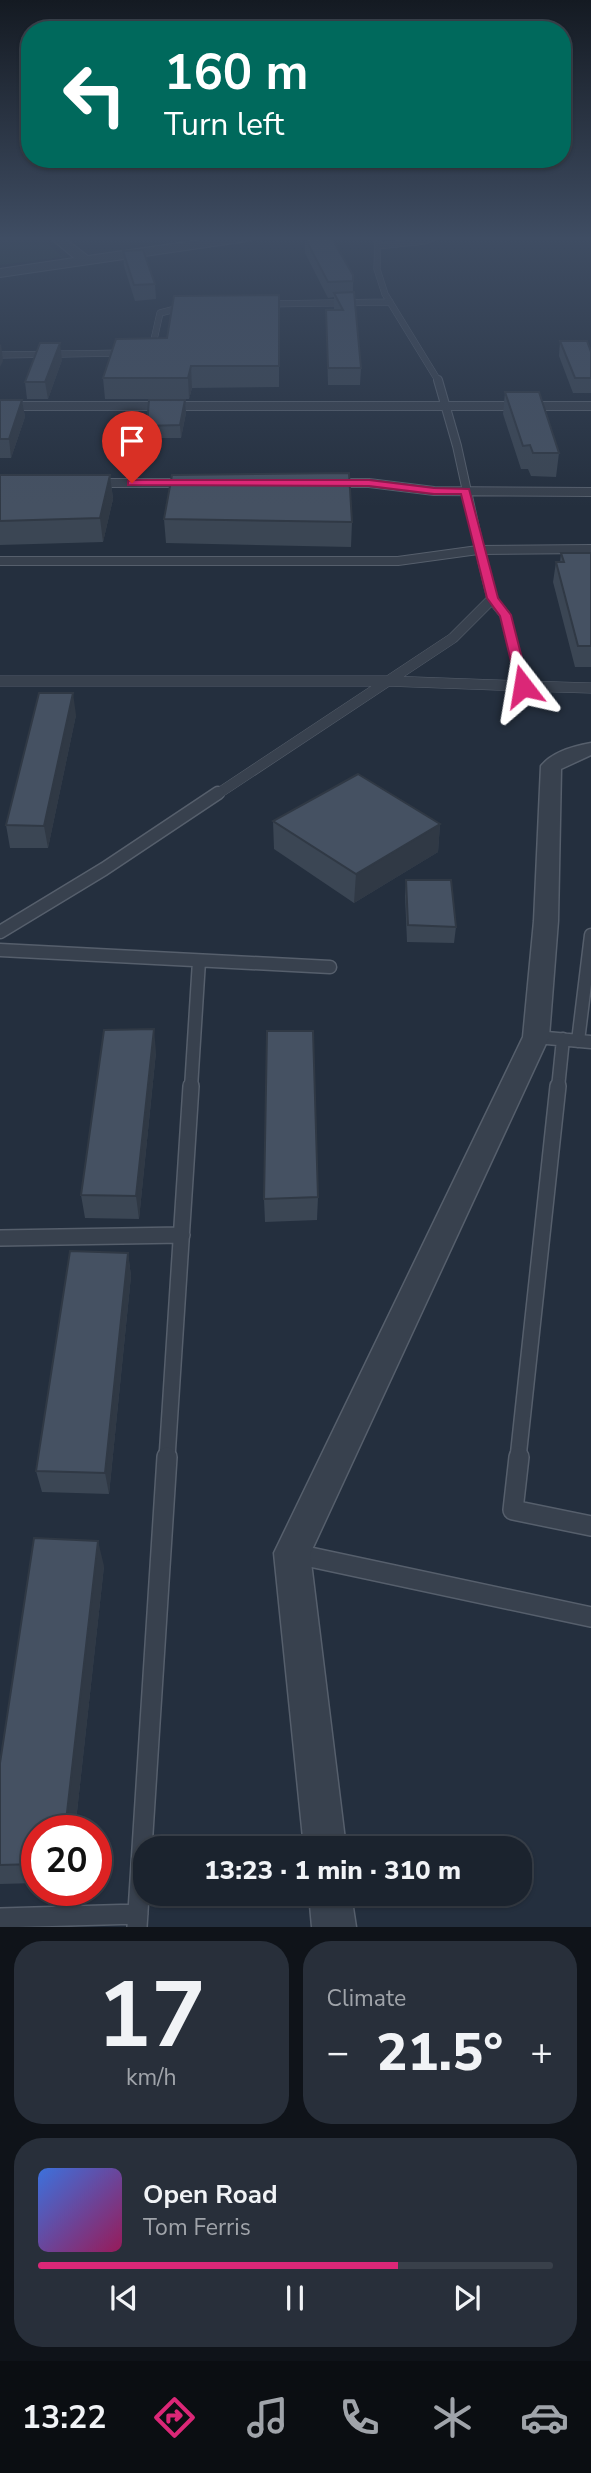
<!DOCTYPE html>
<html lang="en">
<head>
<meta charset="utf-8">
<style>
  :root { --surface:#1b232e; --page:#282f3a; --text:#f1f3f6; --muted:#a0a4aa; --line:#39404a; --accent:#db2777 }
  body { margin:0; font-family:"Nunito Sans",sans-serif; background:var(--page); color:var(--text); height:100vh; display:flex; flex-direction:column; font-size:26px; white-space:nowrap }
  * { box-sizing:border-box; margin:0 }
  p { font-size:23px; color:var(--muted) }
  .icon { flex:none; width:38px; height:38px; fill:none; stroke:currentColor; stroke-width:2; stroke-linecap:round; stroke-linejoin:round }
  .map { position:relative; height:1927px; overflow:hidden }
  .details { display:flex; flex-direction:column; gap:14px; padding:14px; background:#0f1319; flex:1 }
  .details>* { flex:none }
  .top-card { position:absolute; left:21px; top:21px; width:550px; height:147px; border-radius:28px; box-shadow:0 2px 5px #0004,0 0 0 2px var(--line); background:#00695c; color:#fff; overflow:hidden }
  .speed { position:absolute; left:21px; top:1815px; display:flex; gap:14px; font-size:35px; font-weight:700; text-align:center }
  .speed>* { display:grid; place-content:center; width:91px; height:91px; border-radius:50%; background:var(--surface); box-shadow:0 2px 5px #0004,0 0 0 2px var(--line); line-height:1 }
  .speed .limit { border:10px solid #d22; background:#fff; color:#111 }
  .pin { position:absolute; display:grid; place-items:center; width:60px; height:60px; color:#fff; margin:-72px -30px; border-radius:50% 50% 50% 0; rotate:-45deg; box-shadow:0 0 7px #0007 }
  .pin .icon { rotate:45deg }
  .me { position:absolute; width:77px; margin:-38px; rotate:346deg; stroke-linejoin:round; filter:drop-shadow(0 0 5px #0008) }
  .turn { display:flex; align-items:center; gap:24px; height:147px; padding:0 28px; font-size:32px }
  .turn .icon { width:91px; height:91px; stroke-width:2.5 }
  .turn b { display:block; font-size:49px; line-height:60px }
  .big { font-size:52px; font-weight:800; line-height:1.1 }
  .details .widget { flex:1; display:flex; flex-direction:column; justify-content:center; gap:10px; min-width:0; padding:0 24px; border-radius:28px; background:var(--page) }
  .details .dial { align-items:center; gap:0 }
  .dial b { font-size:91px; line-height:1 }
  .song { display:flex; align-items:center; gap:21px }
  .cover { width:84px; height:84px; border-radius:10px; background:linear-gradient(135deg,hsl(220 70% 55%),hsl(330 70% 35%)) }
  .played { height:7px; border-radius:4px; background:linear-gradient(90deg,var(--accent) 70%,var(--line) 70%) }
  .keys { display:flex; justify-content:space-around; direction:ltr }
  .heat { display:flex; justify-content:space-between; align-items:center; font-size:38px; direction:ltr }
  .details .tiles { flex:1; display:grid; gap:14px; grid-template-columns:1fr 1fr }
  .widget:last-child { grid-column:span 2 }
  .trip { position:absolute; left:133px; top:1836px; width:399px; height:70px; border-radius:28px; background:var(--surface); box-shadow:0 2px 5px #0004,0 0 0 2px var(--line); font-weight:800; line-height:70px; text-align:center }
  .dock { display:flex; height:112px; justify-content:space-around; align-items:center; background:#0b0e12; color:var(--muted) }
  .dock .icon { width:49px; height:49px }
  .dock .on { color:var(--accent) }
  .dock b { font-size:32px; color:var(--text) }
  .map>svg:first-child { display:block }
</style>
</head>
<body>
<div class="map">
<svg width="591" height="1927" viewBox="0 0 591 1927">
  <rect width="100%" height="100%" fill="#242f3e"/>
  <path fill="#263c3f" d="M0,237h41l21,20 -62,8z"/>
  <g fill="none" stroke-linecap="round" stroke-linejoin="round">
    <g stroke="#565f6c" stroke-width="7">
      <path id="service-far5" d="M378,237l-1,32 8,25 54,88
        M378,246l47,-5 9,-4
        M265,304l125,-2
        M151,353l9,-40 27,-7
        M0,355l126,-2"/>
    </g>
    <g stroke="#565f6c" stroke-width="10">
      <path id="service-far4" d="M438,380l19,66 26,118
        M0,406h591
        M95,483h90
        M333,483h36l65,8 157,1
        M0,561h398l80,-11 113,-1"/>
    </g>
    <g stroke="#565f6c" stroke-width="11">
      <path id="service-far3" d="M492,599l13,16 18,71 68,2
        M0,681h387l136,5
        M216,795l237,-157 39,-39 -9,-37"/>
    </g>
    <g stroke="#565f6c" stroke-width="15">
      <path id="service-far2" d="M0,932l104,-63 114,-76
        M0,950l330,17
        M536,1037l55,5
        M578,1041l13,-106
        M191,1088l8,-127
        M558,1088l5,-49"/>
    </g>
    <g stroke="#565f6c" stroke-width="18">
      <path id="service-far1" d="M0,1238l182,-3
        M167,1458l24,-372
        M518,1458l40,-372"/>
    </g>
    <g stroke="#565f6c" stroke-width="22">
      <path id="service" d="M519,1457l-6,53 78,16
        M296,1554l295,63
        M0,1918l138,-4
        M137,1927l30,-470"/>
    </g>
    <g stroke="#565f6c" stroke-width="3">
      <path id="minor" d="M591,743v12l-30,14 -3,152 -9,116 -239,517 36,294h-42l-30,-295 249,-516 11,-116 7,-155c11,-14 33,-20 50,-23z
        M309,1894h42l5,33h-44z"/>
    </g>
    <g stroke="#565f6c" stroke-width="2">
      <path id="tertiary" d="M49,237h14l25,19 133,-19h33l-6,4 -248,36v-8l74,-11z"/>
    </g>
    <use href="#service-far5" stroke="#38414e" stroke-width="6"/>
    <use href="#service-far4" stroke="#38414e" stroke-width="8"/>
    <use href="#service-far3" stroke="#38414e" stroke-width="10"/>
    <use href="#service-far2" stroke="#38414e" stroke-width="12"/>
    <use href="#service-far1" stroke="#38414e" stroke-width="15"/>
    <use href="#service" stroke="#38414e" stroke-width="19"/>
    <use href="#minor" fill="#38414e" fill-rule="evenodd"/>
    <use href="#tertiary" fill="#38414e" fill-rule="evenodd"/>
  </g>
  <path fill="#3b4654" d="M305,238l48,43v11l8,76 -1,17h-32l-2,-75h8v-13l-6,1 -23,-45z
    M123,251l32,33 1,15 -21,2 -11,-35z
    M279,295v92l-87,1 -3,11h-84l-2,-21 64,-40z
    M560,341l31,11v41h-18l-14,-37z
    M62,360l-14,39h-21l-2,-17z
    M505,392l54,61 -3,24 -25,-1 -3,-7h-7l-18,-55z
    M0,400h22l3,17 -14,41h-11z
    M185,400l1,13 -5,25h-33l-1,-12z
    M0,475h110l3,24 -10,43 -103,3z
    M164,519l188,3 -1,25 -185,-4z
    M561,553h30v114h-16l-22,-85 3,-20h4z
    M76,715l-28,133h-38l-4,-23z
    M273,821l167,3 -2,28 -84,51 -80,-54z
    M406,880l50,47 -2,16 -47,-1 -2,-46z
    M156,1052l-17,167 -54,-1 -4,-23z
    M318,1197l-1,23 -52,2 -1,-23z
    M128,1253l3,23 -22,218 -67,-2 -6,-21z
    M104,1566l-29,264h-38v53l-37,1v-121z"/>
  <path fill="#303945" d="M60,343l2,17 -14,39 -3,-17z
    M1,344l2,17 -3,6v-22z
    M191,366l1,22 -3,11 -1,-21z
    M22,400l3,17 -14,41 -2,-19z
    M185,400l1,13 -5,25 -1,-13z
    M110,475l3,24 -10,43 -3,-24z
    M73,693l3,22 -28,133 -4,-22z
    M440,824l-2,28 -84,51 2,-29z
    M154,1029l2,23 -17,167 -3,-23z
    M128,1253l3,23 -22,218 -4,-21z
    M98,1541l6,25 -29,264h-10z"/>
  <path fill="#455162" stroke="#303945" stroke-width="2" d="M331,237l22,38v6l-25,1 -23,-44z
    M143,250l12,34 -21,1 -11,-34z
    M354,292l7,76h-33l-2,-58h17l-9,-17z
    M279,295v71h-88l-3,12h-85l13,-39 51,-1 7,-42z
    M560,341h27l4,11v26h-16z
    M40,343h20l-15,39h-20z
    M505,392h34l20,61h-26l-3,-8 -7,1z
    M0,400h22l-13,39h-9z
    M149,400h36l-5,25 -33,1z
    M349,473l3,49 -188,-3 8,-44z
    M0,475h110l-10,43 -100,3z
    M561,553h30v93h-13l-22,-84h8z
    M39,693h34l-29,133 -38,-1z
    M358,774l82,50 -84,50 -83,-53z
    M406,880h45l5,47 -48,-2z
    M154,1029l-18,167 -55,-1 23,-165z
    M267,1031h46l5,166 -54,2z
    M70,1251l58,2 -23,220 -69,-2z
    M34,1538l64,3 -33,289h-28v34l-37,1v-102z"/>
  <linearGradient id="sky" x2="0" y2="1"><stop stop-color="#141a22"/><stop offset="0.47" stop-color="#3f4d63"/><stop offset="1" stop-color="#3f4d63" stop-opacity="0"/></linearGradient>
  <rect width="591" height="507" fill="url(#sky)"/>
  <path fill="#db2777" stroke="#8e194d" stroke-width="2" d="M132,480h237l65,8 35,1 29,109 13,17 18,71 -6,4 -6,-4 -17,-70 -13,-18 -26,-104h-27l-65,-8 -241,-1v-4z"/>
</svg>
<div class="speed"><div class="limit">20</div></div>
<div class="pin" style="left:132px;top:483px;background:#d93025"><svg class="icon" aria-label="arrive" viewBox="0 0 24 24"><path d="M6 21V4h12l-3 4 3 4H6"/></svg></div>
<svg class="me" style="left:523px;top:686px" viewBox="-20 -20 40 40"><path d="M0-17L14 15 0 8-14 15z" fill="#db2777" stroke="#fff" stroke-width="4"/></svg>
<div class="trip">13:23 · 1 min · 310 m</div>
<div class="top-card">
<div class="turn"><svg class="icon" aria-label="left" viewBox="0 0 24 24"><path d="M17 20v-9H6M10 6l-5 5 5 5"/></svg><div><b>160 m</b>Turn left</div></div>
</div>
</div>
<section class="details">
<div class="tiles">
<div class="widget dial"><b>17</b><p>km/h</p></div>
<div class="widget"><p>Climate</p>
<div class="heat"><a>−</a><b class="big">21.5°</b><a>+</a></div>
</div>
<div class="widget">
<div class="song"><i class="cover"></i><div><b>Open Road</b><p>Tom Ferris</p></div></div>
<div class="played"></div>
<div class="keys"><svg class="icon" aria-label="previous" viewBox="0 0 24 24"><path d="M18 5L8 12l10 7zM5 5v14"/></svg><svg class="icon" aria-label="pause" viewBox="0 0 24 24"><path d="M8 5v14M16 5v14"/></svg><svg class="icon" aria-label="next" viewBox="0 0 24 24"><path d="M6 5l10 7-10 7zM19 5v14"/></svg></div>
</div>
</div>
</section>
<nav class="dock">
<b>13:22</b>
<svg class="icon on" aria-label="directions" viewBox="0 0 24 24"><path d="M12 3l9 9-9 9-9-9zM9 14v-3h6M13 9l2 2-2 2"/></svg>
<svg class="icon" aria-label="music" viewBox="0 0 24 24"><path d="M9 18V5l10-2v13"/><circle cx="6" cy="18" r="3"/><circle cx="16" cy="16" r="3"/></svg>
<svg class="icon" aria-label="phone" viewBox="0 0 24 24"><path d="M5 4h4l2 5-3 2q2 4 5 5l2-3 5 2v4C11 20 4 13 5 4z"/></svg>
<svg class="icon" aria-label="climate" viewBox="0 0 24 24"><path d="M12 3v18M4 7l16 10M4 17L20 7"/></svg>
<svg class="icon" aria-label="car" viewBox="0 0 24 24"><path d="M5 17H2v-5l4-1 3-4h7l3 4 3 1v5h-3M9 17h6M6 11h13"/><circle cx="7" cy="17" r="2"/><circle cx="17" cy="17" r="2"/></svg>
</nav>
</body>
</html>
